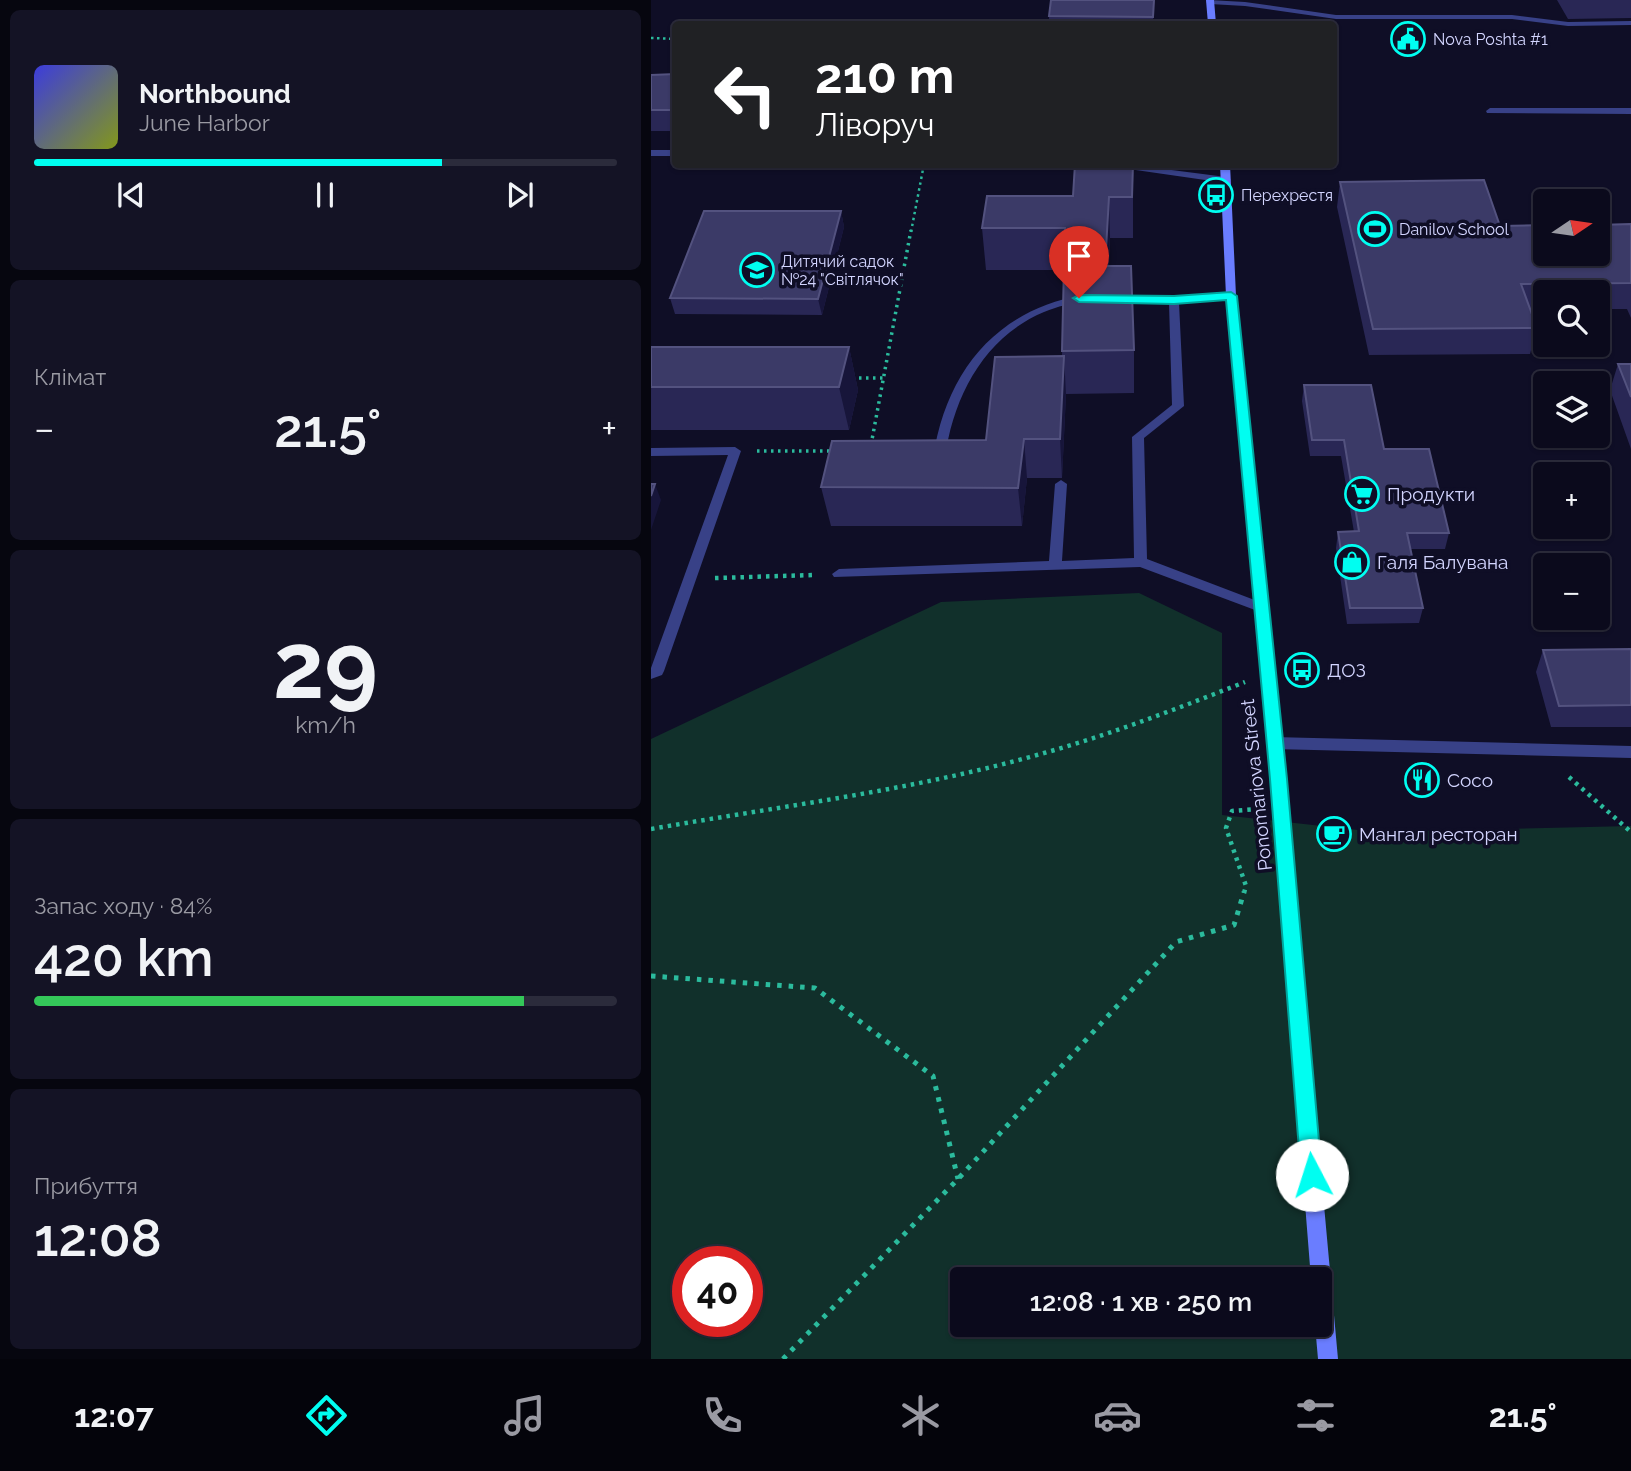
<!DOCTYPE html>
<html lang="uk">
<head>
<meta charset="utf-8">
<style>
  :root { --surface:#0b0a1c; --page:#141325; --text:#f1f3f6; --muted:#9a9aa3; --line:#2b2b3b; --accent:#00fef1 }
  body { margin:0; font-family:Raleway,sans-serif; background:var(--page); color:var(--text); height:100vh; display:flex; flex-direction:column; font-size:26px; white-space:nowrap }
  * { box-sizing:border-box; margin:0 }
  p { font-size:23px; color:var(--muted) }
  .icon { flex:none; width:38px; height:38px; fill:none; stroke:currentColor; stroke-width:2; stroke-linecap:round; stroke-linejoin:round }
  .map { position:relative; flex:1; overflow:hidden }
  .details { display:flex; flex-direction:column; gap:10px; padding:10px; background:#06060f; width:651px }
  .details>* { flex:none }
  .top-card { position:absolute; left:21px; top:21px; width:665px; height:147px; border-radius:7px; box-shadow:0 2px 5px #0004,0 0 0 2px var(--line); background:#202124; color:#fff; overflow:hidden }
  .needle { width:46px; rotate:77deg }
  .tools { position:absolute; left:882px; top:189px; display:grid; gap:14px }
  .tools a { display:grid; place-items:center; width:77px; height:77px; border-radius:7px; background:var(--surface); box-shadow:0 2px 5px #0004,0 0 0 2px var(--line); font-size:35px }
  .speed { position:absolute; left:21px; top:1246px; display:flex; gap:14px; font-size:35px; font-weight:700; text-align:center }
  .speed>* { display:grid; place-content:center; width:91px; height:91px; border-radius:50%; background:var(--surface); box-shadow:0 2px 5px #0004,0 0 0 2px var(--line); line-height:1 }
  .speed .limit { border:10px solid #d22; background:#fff; color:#111 }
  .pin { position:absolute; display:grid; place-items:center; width:60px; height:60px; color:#fff; margin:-72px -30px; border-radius:50% 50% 50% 0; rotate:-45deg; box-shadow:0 0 7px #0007 }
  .pin .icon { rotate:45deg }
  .me { position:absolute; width:77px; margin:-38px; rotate:355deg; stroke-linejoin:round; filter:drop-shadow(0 0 5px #0008) }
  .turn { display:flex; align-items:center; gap:24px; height:147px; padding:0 28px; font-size:32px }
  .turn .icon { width:91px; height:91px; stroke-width:2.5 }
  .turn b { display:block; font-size:49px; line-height:60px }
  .big { font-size:52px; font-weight:600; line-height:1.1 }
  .details .tile { flex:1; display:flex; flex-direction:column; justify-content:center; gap:10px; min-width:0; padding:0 24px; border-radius:10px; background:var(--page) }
  .details .dial { align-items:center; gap:0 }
  .dial b { font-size:91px; line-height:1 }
  .song { display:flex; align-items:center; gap:21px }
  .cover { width:84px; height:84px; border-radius:10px; background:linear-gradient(135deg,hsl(240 70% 55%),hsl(70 70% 35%)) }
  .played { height:7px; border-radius:4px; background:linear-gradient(90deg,var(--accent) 70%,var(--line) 70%) }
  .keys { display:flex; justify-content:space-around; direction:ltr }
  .heat { display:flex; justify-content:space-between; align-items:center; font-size:38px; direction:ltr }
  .charge { height:10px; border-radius:5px; background:linear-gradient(90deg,#34c759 84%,var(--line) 0) }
  .trip { position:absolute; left:299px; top:1267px; width:382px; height:70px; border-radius:7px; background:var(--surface); box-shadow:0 2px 5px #0004,0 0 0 2px var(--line); font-weight:600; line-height:70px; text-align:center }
  .tabs { display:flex; height:112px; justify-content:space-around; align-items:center; background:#04040b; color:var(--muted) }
  .tabs .icon { width:49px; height:49px }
  .tabs .on { color:var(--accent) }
  .tabs b { font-size:32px; color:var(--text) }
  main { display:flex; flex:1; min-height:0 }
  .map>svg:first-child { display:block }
</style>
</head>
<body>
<main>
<section class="details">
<div class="tile">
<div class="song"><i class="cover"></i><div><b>Northbound</b><p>June Harbor</p></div></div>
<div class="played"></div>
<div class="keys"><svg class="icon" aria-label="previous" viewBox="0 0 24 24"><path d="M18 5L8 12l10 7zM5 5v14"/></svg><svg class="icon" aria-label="pause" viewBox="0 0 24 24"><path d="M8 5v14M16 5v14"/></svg><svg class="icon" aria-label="next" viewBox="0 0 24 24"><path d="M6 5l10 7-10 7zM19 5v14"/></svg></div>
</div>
<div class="tile"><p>Клімат</p>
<div class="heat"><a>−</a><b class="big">21.5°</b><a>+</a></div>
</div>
<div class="tile dial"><b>29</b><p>km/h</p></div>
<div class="tile"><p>Запас ходу · 84%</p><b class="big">420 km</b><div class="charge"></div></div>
<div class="tile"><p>Прибуття</p><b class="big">12:08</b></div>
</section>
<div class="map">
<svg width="980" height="1359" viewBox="0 0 980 1359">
  <rect width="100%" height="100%" fill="#0f0e26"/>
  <path fill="#11302b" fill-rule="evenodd" d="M488,593l83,40v182l154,17 255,-6v533h-980v-620l290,-137zM37,1262h59v59h-59zM312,1279h356v46h-356z"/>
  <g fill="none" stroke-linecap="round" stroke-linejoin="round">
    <path stroke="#2bbb9d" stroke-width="2.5" stroke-dasharray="2.5 3.5" stroke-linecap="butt" d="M0,38l24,1
      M260,232l13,-68"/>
    <path stroke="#2bbb9d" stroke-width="3.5" stroke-dasharray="2.5 4.5" stroke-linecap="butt" d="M201,378h31
      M220,445l40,-215
      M106,451h75"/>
    <path stroke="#2bbb9d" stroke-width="4.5" stroke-dasharray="3.5 5" stroke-linecap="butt" d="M64,578l100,-3
      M918,777l62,55
      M0,829c131,-23 265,-39 393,-76 68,-19 135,-45 201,-71
      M593,893l2,-7 -20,-58 6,-17 25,-2"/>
    <path stroke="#2bbb9d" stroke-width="5" stroke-dasharray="4.5 7" stroke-linecap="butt" d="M0,976l164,12 118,88 25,103
      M132,1359l175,-180 218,-237 58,-17 10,-33"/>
    <path fill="#384187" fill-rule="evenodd" d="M558,0l36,2 91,13h176l56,7 63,-1v4l-63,1 -56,-7h-176l-91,-13 -35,-2 -4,-2z
      M839,108h141v6l-144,-1 -1,-2z
      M0,150h24v6h-24z
      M443,164h31l101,13 5,3 -5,3z
      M580,293l4,1v4l-56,5 5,103 -40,32 3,121 118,45 2,3 -2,3h-10l-115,-43 -306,10 -2,-3 7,-5 210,-8 6,-77 6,-4 6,4 -5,77 72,-3 -2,-121 40,-32 -3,-102 -56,-1 -5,-3 5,-3 61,1z
      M431,295l4,1v4c-15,4 -28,6 -42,12 -60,25 -91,85 -99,146l-2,3h-8l-2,-3c13,-86 62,-147 149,-163z
      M84,447l6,4 -77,220 -2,4 -11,4v-11l77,-213 -77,1v-8z
      M622,737l358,9v12l-358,-9 -5,-2 -2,-4 2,-4z"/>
    <path fill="#6a7dff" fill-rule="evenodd" d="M555,0h8l2,24h-8z
      M569,164h10l6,132 50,491 52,572h-20l-3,-34h4v-46h-8l-39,-492 -46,-491z"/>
  </g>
  <path fill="#292755" d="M503,0l-1,24h-104v-8z
    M906,0h74v18l-63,1z
    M24,74v57h-24v-56z
    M482,164v74h-23l-1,28 25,84v43l-68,1 -4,84h-35l-5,48h-191l-10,-39 165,-47 76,-84 2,-86h-78l-4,-42 91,-32z
    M689,182l160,44 131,-2v94l-4,-9h-29v-17h-53v18h-15l7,18 -7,26 -161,1 -32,-148z
    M190,211l3,16 -22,88 -147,-1 -5,-16z
    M0,347h198l9,43 -9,40h-198z
    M967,364h13v85l-21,-59z
    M653,385l80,64 65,84 -4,16h-35l13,59 -4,15 -72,1 -11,-76 2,-16h16l-13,-76h-31l-8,-55z
    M980,649v78h-80l-15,-55 7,-22z"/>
  <path fill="#17153a" d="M458,197l1,41 -3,53 -1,-42z
    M190,211l3,16 -22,88 -4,-16z
    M198,347l9,43 -9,40 -10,-43z
    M413,356l2,38 -4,84 -2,-39z
    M373,439l3,39 -5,48 -4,-38z
    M4,484l6,16 -10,30v-34z"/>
  <path fill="#3b3a67" stroke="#53527f" stroke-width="2" d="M400,0h103l-1,17 -104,-1z
    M24,74v36h-24v-35z
    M424,164h58l-1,33h-23l-3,52 -42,5 1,-26h-83l5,-32h86z
    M833,180l16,46 45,-1v29h53v-29l33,-1v59l-110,1 16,44 -164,1 -33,-147z
    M53,211h137l-23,88 -148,-1z
    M455,260v6h25l3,84 -72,1 2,-86z
    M0,347h198l-10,40h-188z
    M413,356l-4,83h-36l-6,49 -197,-1 11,-46 154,-1 9,-83z
    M967,364h13v33z
    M653,385h67l13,64h45l20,84h-42l16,75h-73l-12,-76 21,-1 -15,-91h-32z
    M0,484h4l-4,12z
    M980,649v56l-72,1 -16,-56z"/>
  <path fill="#00fef1" stroke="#00a59d" stroke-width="2" d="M580,292l6,4 50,483 35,396 -3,7 -7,3 -7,-3 -4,-7 -31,-396 -44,-479 -52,4 -95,-2 -6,-4 6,-3 95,1z"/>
  <defs>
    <g id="civic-ring" transform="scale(1.75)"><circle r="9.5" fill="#0f0e26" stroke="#00fef1" stroke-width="1.5"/><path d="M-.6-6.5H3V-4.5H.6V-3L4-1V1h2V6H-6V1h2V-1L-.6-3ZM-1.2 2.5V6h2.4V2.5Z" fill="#00fef1"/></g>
    <g id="bus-ring" transform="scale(1.75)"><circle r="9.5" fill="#0f0e26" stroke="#00fef1" stroke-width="1.5"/><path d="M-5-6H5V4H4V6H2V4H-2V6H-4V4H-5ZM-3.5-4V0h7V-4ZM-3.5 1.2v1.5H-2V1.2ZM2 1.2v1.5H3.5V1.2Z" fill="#00fef1"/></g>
    <g id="stadium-ring" transform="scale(1.75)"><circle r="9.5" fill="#0f0e26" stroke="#00fef1" stroke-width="1.5"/><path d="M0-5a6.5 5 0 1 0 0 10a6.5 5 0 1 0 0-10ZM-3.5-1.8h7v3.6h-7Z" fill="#00fef1"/></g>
    <g id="school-ring" transform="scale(1.75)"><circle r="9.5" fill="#0f0e26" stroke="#00fef1" stroke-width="1.5"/><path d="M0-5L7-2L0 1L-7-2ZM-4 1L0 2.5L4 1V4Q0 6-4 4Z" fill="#00fef1"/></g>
    <g id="supermarket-ring" transform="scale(1.75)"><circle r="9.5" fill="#0f0e26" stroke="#00fef1" stroke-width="1.5"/><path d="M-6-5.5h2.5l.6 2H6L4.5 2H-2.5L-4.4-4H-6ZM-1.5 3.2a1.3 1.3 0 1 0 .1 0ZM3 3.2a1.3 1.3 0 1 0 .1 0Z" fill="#00fef1"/></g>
    <g id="shop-ring" transform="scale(1.75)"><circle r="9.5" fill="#0f0e26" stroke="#00fef1" stroke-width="1.5"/><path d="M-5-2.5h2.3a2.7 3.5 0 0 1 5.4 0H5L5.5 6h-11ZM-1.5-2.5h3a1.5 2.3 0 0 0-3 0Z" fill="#00fef1"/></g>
    <g id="restaurant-ring" transform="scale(1.75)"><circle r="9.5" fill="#0f0e26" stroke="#00fef1" stroke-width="1.5"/><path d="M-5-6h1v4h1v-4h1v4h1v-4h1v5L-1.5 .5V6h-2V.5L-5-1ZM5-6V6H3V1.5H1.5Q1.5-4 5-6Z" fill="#00fef1"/></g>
    <g id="cafe-ring" transform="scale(1.75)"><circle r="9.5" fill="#0f0e26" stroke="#00fef1" stroke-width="1.5"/><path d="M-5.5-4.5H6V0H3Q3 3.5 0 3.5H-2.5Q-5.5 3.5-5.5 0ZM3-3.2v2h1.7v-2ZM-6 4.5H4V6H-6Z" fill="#00fef1"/></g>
  </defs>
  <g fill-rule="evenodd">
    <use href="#civic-ring" x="757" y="39"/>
    <use href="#bus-ring" x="565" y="195"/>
    <use href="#stadium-ring" x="724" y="229"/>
    <use href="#school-ring" x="106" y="270"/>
    <use href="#supermarket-ring" x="711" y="494"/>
    <use href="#shop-ring" x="701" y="562"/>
    <use href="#bus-ring" x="651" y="670"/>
    <use href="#restaurant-ring" x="771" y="780"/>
    <use href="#cafe-ring" x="683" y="834"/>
  </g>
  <g text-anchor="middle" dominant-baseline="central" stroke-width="7" stroke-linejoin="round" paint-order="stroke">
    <g font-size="16" fill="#d3d5ff" stroke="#0f0e26" text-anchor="start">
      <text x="782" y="39">Nova Poshta #1</text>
      <text x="590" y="195">Перехрестя</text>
      <text x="748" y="229">Danilov School</text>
      <text x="130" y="261">Дитячий садок<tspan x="130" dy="18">№24 "Світлячок"</tspan></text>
    </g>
    <g font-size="19" fill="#d3d5ff" stroke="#0f0e26" text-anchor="start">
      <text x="736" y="494">Продукти</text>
      <text x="726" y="562">Галя Балувана</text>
      <text x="676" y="670">ДОЗ</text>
      <text x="796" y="780">Сосо</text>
      <text x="708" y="834">Мангал ресторан</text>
    </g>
    <g font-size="19" fill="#d3d5ff" stroke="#0f0e26">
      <text transform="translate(605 785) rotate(-96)">Ponomariova Street</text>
    </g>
  </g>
</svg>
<div class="tools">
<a><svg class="needle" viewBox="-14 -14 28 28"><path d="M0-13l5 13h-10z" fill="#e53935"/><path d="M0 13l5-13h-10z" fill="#9a9aa3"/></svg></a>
<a><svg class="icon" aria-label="search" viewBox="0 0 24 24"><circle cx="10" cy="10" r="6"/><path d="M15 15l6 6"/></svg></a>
<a><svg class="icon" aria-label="layers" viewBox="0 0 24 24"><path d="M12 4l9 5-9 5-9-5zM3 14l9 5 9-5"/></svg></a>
<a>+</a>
<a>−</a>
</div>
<div class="speed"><div class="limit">40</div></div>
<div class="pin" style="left:428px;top:298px;background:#d93025"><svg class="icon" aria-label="arrive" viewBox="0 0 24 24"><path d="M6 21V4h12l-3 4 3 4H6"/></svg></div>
<svg class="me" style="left:661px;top:1175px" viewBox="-20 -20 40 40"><circle r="19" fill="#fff"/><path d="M0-13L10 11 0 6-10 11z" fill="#00fef1"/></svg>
<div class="trip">12:08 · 1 хв · 250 m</div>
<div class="top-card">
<div class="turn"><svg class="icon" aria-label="left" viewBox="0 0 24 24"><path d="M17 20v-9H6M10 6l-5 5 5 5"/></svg><div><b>210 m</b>Ліворуч</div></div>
</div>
</div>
</main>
<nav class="tabs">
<b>12:07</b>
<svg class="icon on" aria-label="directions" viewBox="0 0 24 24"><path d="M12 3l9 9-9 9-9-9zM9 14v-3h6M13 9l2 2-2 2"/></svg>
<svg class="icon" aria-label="music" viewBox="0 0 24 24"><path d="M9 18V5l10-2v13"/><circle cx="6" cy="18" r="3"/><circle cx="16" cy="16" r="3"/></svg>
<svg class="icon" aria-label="phone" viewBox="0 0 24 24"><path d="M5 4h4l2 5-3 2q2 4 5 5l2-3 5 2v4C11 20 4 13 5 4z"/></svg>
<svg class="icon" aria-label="climate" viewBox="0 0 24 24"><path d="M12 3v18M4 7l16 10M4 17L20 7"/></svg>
<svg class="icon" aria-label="car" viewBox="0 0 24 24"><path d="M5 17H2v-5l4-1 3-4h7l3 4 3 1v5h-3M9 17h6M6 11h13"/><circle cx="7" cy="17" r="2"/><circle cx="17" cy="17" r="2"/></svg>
<svg class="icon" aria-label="filters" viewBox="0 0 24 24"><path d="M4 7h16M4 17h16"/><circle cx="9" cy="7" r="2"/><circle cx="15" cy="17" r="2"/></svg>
<b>21.5°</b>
</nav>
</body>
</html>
